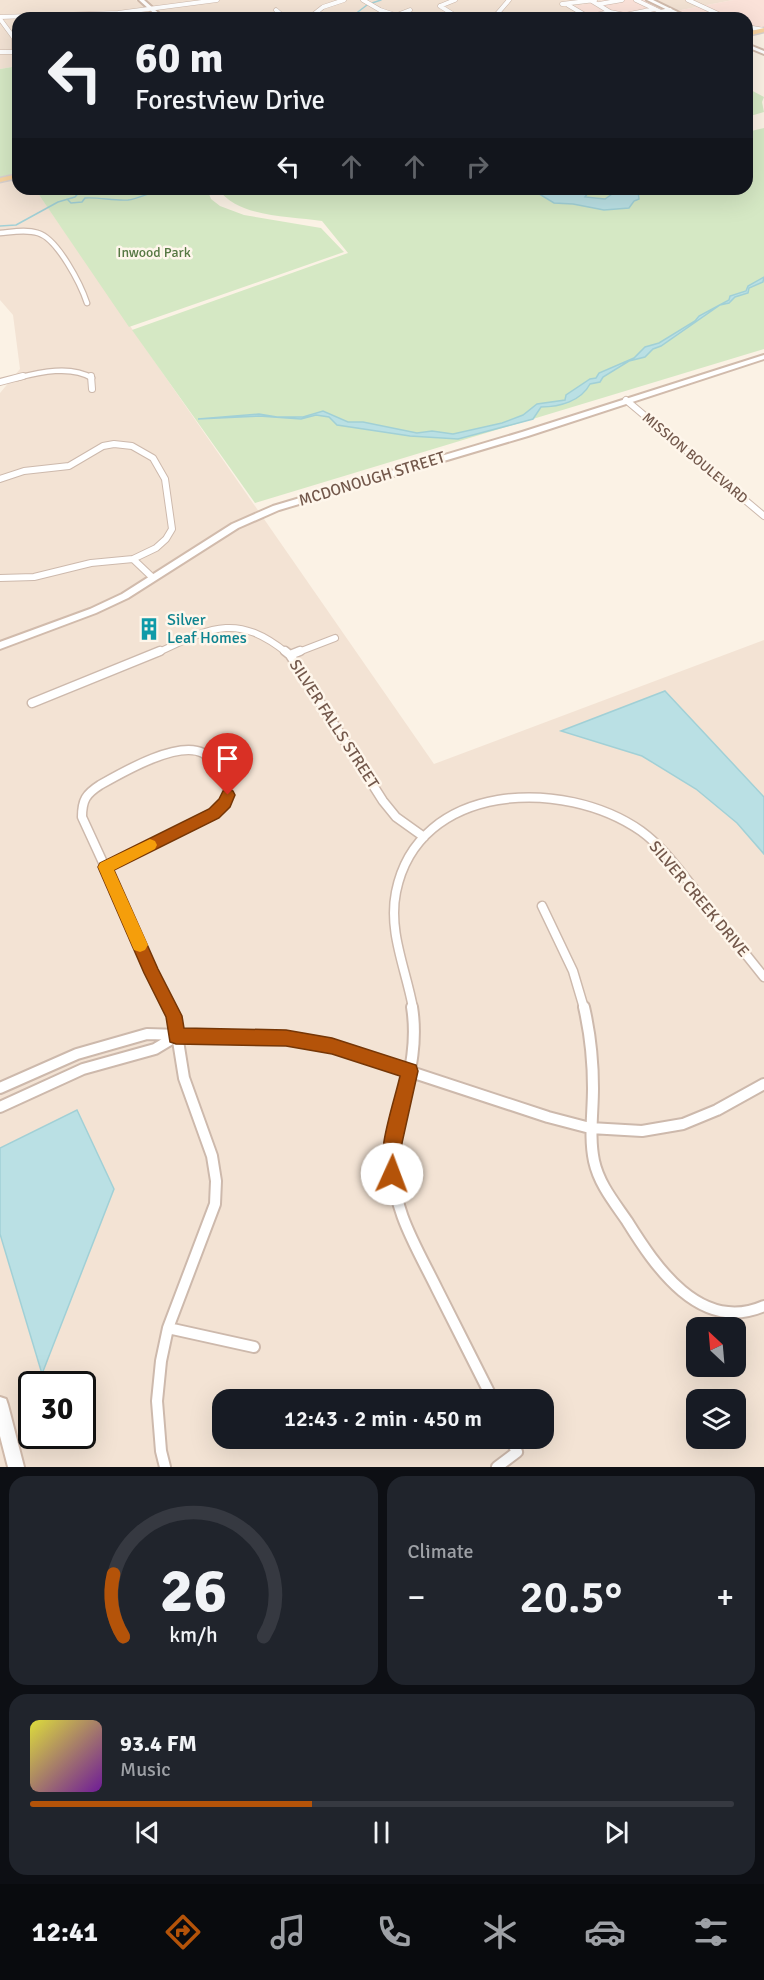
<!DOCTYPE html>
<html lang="en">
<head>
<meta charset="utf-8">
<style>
  :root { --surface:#171b24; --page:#20242c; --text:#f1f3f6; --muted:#9ea1a6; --line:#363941; --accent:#b45309 }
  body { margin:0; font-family:Signika,sans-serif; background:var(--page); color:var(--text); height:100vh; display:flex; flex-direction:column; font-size:22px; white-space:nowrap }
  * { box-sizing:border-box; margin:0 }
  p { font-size:20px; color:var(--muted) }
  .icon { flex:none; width:33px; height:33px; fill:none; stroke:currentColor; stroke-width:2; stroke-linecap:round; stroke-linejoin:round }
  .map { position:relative; height:1467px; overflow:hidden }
  .side { display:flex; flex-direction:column; gap:9px; padding:9px; background:#0d0f14; flex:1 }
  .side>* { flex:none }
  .guide { position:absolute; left:12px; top:12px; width:741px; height:183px; border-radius:18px; box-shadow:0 6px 24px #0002; background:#171b24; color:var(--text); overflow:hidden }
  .needle { width:39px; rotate:334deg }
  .buttons { position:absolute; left:686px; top:1317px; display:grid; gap:12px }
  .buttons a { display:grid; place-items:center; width:60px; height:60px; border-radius:12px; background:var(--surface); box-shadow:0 6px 24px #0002; font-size:30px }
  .speed { position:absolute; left:18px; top:1371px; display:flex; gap:12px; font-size:30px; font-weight:700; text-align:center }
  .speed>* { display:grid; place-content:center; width:78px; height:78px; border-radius:50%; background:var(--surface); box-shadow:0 6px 24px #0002; line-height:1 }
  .speed .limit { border:3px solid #111; border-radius:9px; background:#fff; color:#111 }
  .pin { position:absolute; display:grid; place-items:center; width:51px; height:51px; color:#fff; margin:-62px -26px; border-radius:50% 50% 50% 0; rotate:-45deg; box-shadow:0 0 6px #0007 }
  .pin .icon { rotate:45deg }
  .me { position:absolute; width:66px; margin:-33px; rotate:2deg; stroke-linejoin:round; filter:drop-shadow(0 0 4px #0008) }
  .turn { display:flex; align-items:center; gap:21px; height:126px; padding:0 24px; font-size:27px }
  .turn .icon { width:78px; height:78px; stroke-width:2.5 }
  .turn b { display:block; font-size:42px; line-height:51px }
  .lanes { display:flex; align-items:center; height:57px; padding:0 24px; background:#0003; justify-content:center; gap:30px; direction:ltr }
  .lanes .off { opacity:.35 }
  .big { font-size:45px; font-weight:600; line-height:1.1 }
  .side .widget { flex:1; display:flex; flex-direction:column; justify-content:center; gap:9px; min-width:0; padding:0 21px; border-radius:18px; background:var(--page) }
  .side .dial { align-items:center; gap:0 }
  .dial svg { height:156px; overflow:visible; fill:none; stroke:var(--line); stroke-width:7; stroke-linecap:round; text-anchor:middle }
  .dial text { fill:var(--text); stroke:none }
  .song { display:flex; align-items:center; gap:18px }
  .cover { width:72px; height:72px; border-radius:9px; background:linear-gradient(135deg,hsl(60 70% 55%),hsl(280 70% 35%)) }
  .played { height:6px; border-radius:3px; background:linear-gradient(90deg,var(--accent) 40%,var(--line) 40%) }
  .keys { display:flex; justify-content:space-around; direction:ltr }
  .heat { display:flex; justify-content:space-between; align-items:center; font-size:33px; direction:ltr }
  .side .tiles { flex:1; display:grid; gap:9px; grid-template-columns:1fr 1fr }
  .widget:last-child { grid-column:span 2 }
  .trip { position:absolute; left:212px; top:1389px; width:342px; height:60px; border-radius:18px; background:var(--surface); box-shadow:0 6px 24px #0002; font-weight:600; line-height:60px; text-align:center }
  .dock { display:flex; height:96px; justify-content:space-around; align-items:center; background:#090b0e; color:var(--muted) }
  .dock .icon { width:42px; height:42px }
  .dock .current { color:var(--accent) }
  .dock b { font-size:27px; color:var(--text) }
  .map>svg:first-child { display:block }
</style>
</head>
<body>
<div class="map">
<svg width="764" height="1467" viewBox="0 0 764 1467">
  <rect width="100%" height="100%" fill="#fbf2e5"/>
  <path fill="#f3e3d4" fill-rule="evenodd" d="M0,0h136l21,18h-139v48l-18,3z
    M145,0h460l-30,6 19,12h-427z
    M654,0h79l-57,11z
    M18,178v11h17l399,575 330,-124v827h-764v-1074l20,-24 -7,-54 -13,-15v-119zM696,1328h39v38h-39zM32,1384h50v52h-50zM222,1400h321v38h-321zM696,1400h39v38h-39z"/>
  <path fill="#fbe2d9" d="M605,0h40l38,18h-89l-20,-12z
    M733,0h31v27l-17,3v-12h-55l-16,-7z"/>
  <path fill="#d5e8c4" d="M18,66v107l-18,4v-108z
    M747,88l17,9 -2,5 2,10 -17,5z
    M764,128v221l-509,154 -123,-173 216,-77 -26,-32c-33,-5 -83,-3 -104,-32h529v-57z
    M35,189h172l4,10 9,7 24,9 77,13 23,24 -215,75z"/>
  <path fill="#bae0e4" stroke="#a1d0d6" stroke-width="1.5" d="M531,189h60l-6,8 20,2 10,-7 -18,-3h37l4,2 1,8 -5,2 -5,7 -25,2 -31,-6 -19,-1z
    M764,277l-1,5 -14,6 -1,5 -13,4 -6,6 -9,2 -59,41 -8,3 -8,8 -16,4 -26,16 -3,5 -10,2c-9,17 -30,23 -49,23l-8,12 -75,20 -48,-3 -73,-11 -8,-8 -13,-2 -15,4 -42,-3 -61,3 61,-5 18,3h26l20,-6 25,11h15l54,11 15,-2 21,3 49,-11 21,-8 14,-11 28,-4 1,-5 24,-16 6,-1 3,-5 35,-15 11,-11 14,-4 36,-22 4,-5 30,-16 1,-4 16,-5 2,-5z
    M665,691l99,106v57l-27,-31 -41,-34 -54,-33 -81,-25z
    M77,1110l37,79 -72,185 -42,-140v-86z"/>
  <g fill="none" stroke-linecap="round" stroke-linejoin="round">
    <path stroke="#a1d0d6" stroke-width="1.5" d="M372,3l9,-3
      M350,18l17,-13
      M67,199l4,4 11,-1 3,-4c15,-1 28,3 43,2 10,-1 17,-6 27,-8 6,-1 13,0 19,0l2,-3
      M0,226l16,-1 42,-23 17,-5 7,-8"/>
    <g stroke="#cdb9ac" stroke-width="5">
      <path id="street-far4" d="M363,0l17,10 15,5
        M636,0l25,12 9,-2
        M688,0l39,18
        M592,1l18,11 -14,3
        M562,4l33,-4
        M599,4l23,-4
        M568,5l22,13
        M440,6l19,12
        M440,6l15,-6
        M276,10l9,8
        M610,12l15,3 30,-6
        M0,17l118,-4 99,-13
        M392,17l18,-7
        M309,18l14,-11 21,-7
        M484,18l13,-4 12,-14
        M0,19l14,19v14
        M747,27l17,3
        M0,52h18"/>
    </g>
    <g stroke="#cdb9ac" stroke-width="7">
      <path id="street-far3" d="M0,233c12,-1 26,-4 38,0 20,6 43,52 49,70
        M17,378c23,-6 54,-13 75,0"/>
    </g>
    <g stroke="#cdb9ac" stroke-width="8">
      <path id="street-far2" d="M91,376l1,13
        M0,382l23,-6
        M626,400l138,116
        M0,479l24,-8 45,-5 34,-20 11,-2 18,2 21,12 12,21 7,50 -6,10 -10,9 -23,11 -42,4 -57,14 -34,1
        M133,559l20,19
        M157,653c53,-25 79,-41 130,0
        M296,653l39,-15"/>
    </g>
    <g stroke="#cdb9ac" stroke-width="11">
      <path id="street-far1" d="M285,651l5,4 93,146 13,16 28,20
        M290,655l10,-4
        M32,703l128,-52
        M105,867l109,-54c10,-9 18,-18 11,-31 -5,-11 -11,-23 -22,-29 -25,-13 -80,19 -103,32 -14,9 -18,15 -18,32l88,191
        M542,906l31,65 11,37
        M413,1008c-7,-39 -25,-76 -17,-116 22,-110 168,-115 245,-61 22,16 38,39 55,60 22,29 45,57 68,86"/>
    </g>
    <g stroke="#cdb9ac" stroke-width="14">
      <path id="street" d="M412,1007c9,56 -16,100 -19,154 -2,47 24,87 44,128 19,37 37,74 56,111
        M584,1007c6,26 9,54 9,81 0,25 -4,49 1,73 5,23 20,41 33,60 28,45 73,113 137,85
        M0,1088l77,-34 70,-20 139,4 46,8 216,71 42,11 52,3 41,-7 34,-14 47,-26
        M0,1107l83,-38 72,-20 20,-12
        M168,1328l86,19
        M165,1467l-4,-16 -4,-50 4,-40 7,-33 47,-124 1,-23 -4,-25 -28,-78 -10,-62 -5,-9
        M497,1467l20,-15 -7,-14"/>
    </g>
    <g stroke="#d1bbac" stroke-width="4">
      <path id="secondary" d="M139,0h5l20,18h-5z
        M647,0h6l37,18h-6z
        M747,44l17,7v3l-17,-7z
        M764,355v4l-236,77 -249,74 -41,18 -110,70 -32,15 -96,36v-7l90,-33 32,-15 110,-70 41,-18 249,-74z
        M0,1397l6,2 2,6 16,62h-16l-8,-31z"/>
    </g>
    <g stroke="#d8d0cd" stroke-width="3">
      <path id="primary" d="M764,28v4l-17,4v-4z
        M18,174v4l-18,4v-4z"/>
    </g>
    <use href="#street-far4" stroke="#fff" stroke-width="4"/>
    <use href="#street-far3" stroke="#fff" stroke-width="4.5"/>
    <use href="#street-far2" stroke="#fff" stroke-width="6"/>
    <use href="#street-far1" stroke="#fff" stroke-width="8"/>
    <use href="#street" stroke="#fff" stroke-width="10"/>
    <use href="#secondary" fill="#fff" fill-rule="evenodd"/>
    <use href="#primary" fill="#f7d3a0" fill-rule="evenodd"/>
  </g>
  <path fill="#b45309" stroke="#753606" stroke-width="1.5" d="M228,789l5,2 2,4 -5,12 -11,11 -105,52 44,99 24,47 2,12 102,2 46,8 84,27 2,6 -16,72 -1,31 -3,6 -6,3 -7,-3c-10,-26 9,-77 15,-104l-68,-22 -46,-8 -110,-2 -6,-2 -4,-25 -22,-44 -46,-106 2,-4 109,-54 10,-10 4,-8z"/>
  <path fill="#f59e0b" d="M150,839l5,2 2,4 -2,4 -41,21 34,75 -3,5 -5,2 -6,-2 -36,-83 2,-4z"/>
  <defs>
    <g id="building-bare" transform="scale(1.8)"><path d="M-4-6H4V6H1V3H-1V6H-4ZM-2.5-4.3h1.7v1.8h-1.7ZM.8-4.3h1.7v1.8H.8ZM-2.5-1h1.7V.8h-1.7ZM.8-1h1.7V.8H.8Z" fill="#0f9aa8" stroke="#fef6eb" stroke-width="2.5" paint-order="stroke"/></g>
  </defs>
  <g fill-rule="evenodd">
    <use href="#building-bare" x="149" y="629"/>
  </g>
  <g text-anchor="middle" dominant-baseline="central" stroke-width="5" stroke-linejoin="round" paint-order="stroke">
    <g font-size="14" fill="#567843" stroke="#fef6eb">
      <text x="154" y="252">Inwood Park</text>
    </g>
    <g font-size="14" fill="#73584b" stroke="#fef6eb">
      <text transform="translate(695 458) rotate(40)">MISSION BOULEVARD</text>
    </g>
    <g font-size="16" fill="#73584b" stroke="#fef6eb">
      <text transform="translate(372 479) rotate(-17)">MCDONOUGH STREET</text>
      <text transform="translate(334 724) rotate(57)">SILVER FALLS STREET</text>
      <text transform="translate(699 899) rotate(50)">SILVER CREEK DRIVE</text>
    </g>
    <g font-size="16" fill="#0d838f" stroke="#fef6eb" text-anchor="start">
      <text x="167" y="620">Silver<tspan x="167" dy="18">Leaf Homes</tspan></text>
    </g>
  </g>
</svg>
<div class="buttons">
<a><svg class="needle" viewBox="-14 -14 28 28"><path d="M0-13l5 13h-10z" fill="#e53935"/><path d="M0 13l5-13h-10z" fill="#9ea1a6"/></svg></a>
<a><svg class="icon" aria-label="layers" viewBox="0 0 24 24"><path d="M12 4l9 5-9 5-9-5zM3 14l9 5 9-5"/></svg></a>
</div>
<div class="speed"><div class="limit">30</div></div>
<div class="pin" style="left:228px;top:795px;background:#d93025"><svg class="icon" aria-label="arrive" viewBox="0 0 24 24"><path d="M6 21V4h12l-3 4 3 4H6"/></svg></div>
<svg class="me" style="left:392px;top:1174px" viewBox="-20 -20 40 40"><circle r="19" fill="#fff"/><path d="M0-13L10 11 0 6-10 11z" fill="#b45309"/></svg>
<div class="trip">12:43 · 2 min · 450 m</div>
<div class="guide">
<div class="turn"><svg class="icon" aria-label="left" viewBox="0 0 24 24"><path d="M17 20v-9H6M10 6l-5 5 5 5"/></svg><div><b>60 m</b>Forestview Drive</div></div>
<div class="lanes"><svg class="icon" aria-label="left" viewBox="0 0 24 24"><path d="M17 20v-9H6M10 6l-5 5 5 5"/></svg><svg class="icon off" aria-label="ahead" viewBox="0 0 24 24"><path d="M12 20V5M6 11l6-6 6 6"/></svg><svg class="icon off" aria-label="ahead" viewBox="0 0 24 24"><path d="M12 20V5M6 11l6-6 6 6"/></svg><svg class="icon off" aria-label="right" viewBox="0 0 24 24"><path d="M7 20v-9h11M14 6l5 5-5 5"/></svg></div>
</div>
</div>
<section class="side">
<div class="tiles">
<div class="widget dial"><svg viewBox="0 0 100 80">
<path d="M14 69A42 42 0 1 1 86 69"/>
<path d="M14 69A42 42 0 0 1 9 37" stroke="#b45309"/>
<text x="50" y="56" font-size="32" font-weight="700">26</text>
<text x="50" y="72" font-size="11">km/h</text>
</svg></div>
<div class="widget"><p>Climate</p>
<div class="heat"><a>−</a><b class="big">20.5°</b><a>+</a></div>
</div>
<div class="widget">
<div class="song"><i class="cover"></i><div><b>93.4 FM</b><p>Music</p></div></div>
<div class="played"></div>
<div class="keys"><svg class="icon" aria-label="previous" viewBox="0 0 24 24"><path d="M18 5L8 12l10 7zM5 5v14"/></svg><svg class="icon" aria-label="pause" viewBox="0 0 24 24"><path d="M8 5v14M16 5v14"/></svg><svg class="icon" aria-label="next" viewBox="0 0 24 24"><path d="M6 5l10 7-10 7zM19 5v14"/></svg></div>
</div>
</div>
</section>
<nav class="dock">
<b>12:41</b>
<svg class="icon current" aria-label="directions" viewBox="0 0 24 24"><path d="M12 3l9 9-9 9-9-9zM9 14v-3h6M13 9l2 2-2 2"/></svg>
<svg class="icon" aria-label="music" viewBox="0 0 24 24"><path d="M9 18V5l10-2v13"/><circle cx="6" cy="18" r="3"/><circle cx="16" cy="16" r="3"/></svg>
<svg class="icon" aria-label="phone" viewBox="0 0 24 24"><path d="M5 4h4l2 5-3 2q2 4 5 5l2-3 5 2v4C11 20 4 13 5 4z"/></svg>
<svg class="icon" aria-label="climate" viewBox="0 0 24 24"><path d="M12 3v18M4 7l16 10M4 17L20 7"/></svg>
<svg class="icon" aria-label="car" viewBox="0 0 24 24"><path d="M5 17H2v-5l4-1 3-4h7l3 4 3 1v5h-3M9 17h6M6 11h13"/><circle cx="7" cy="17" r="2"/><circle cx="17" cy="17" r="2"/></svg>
<svg class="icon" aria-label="filters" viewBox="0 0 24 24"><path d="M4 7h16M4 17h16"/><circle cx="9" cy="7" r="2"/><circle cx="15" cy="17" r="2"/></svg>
</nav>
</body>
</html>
